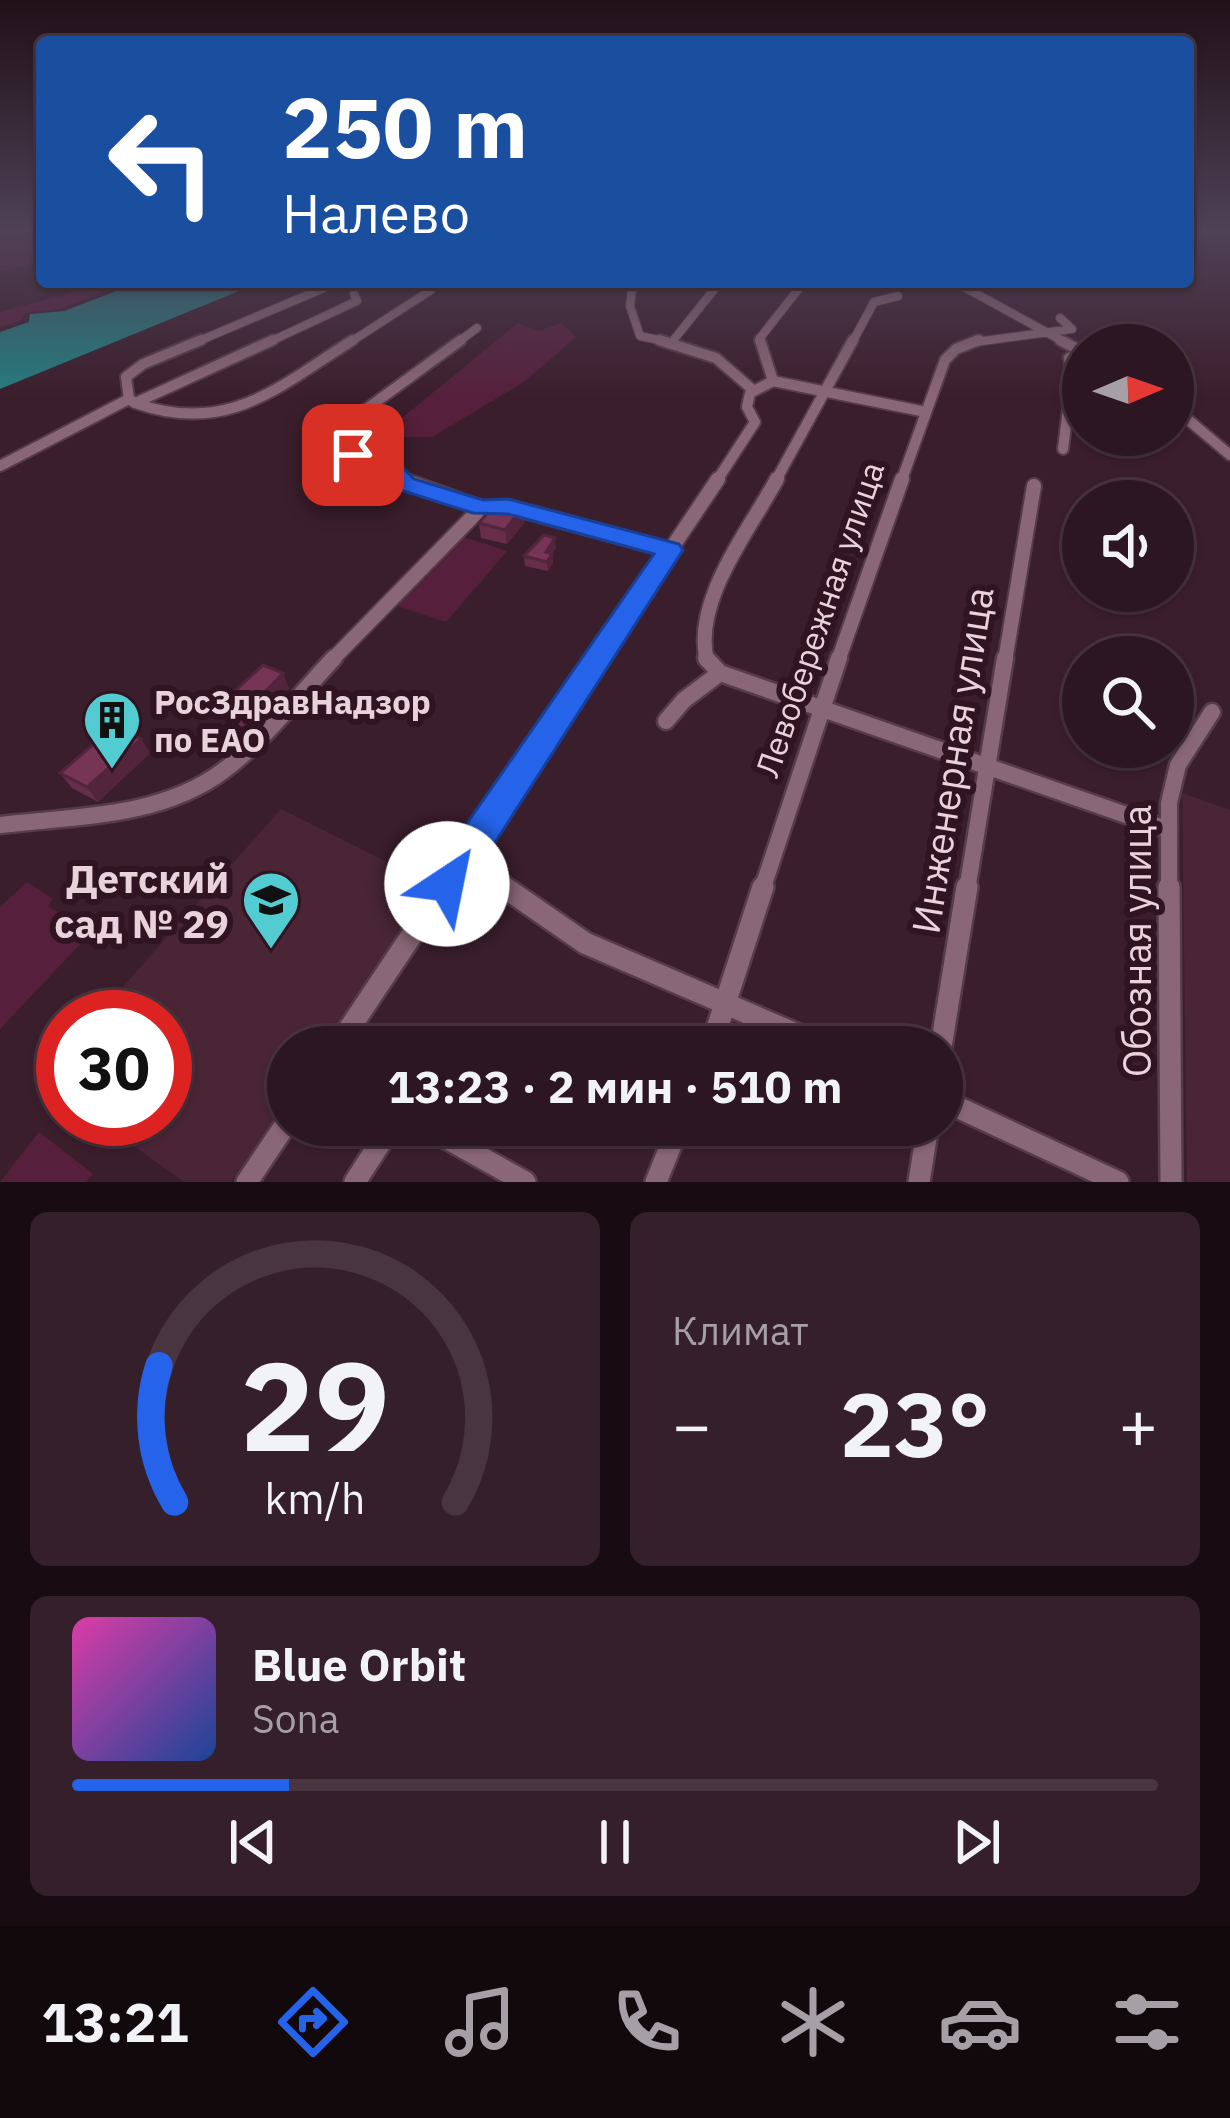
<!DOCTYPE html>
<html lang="ru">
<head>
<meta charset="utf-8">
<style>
  :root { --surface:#2c1621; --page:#341f2a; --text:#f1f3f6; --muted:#a69fa5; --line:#48353f; --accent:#2563eb }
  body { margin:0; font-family:"IBM Plex Sans",sans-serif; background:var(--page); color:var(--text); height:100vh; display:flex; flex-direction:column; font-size:45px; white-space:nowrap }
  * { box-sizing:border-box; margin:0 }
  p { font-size:39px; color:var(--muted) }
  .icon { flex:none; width:66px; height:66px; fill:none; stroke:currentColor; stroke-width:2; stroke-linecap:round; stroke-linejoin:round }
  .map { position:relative; height:1182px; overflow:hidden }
  .drawer { display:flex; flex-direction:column; gap:30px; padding:30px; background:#180c12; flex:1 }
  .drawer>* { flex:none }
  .top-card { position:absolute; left:36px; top:36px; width:1158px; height:252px; border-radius:12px; box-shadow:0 3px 9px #0004,0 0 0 3px var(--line); background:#1a4fa0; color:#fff; overflow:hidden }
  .needle { width:78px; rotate:88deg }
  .buttons { position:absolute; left:1062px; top:324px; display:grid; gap:24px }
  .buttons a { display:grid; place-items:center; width:132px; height:132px; border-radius:50%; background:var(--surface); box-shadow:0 3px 9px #0004,0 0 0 3px var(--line); font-size:60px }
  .speed { position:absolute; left:36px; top:990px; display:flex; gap:24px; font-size:60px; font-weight:700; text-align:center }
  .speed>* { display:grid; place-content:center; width:156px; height:156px; border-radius:50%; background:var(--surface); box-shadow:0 3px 9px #0004,0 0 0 3px var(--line); line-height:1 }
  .speed .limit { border:18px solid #d22; background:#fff; color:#111 }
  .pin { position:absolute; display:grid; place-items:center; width:102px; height:102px; color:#fff; margin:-51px; border-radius:24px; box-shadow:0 6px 18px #0006 }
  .me { position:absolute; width:132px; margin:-66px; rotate:34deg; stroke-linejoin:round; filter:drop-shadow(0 0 9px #0008) }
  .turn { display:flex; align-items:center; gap:42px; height:252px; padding:0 48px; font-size:54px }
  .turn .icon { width:156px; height:156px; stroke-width:2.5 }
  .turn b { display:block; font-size:84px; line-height:102px }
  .big { font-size:90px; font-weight:700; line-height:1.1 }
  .drawer .card { flex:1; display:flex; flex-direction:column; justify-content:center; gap:18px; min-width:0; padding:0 42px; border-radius:18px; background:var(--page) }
  .drawer .dial { align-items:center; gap:0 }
  .dial svg { height:312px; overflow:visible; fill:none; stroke:var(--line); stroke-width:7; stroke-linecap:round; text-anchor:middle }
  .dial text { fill:var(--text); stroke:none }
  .song { display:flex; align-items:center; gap:36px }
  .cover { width:144px; height:144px; border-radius:18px; background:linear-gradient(135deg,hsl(320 70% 55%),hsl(220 70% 35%)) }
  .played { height:12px; border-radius:6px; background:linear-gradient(90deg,var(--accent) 20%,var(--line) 20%) }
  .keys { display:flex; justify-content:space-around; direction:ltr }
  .heat { display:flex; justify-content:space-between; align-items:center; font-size:66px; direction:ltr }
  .drawer .tiles { flex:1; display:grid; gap:30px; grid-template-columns:1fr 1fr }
  .card:last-child { grid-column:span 2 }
  .trip { position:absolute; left:267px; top:1026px; width:696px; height:120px; border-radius:60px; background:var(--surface); box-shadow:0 3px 9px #0004,0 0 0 3px var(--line); font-weight:700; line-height:120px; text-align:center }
  .tab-bar { display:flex; height:192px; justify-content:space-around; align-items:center; background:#12090d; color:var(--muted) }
  .tab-bar .icon { width:84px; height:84px }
  .tab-bar .selected { color:var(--accent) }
  .tab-bar b { font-size:54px; color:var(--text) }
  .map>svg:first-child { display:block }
</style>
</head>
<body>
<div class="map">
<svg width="1230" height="1182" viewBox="0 0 1230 1182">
  <rect width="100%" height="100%" fill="#3b1e2c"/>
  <path fill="#492536" d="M1182,793l48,17v372h-43z
    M281,809l152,76 -110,162h-35v51l-57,84h-47l-87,-63h68v-102h-69z"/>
  <path fill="#56203c" d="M0,232h42v29l-42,11z
    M112,282h15l-67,27 -35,4 -4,8 -21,6v-15z
    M518,323l21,8 22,-8 15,14 -52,45 -92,55h-43l8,-15z
    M455,534l52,17 -61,71 -54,-18z
    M27,882l26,17 -5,7 20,12 17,-6 16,10 -101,107v-122z
    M39,1132l54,42 -7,8h-86z"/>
  <path fill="#257c7f" d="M140,282h121l-261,107v-57l29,-10 1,-8 34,-3z"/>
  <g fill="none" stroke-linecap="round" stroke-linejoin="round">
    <g stroke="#553c48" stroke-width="10">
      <path id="minor-far4" d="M633,282l-3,24 10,30 33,7
        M955,282l111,61
        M672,342l48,-60
        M194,343l144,-61
        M267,343l90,-42 -3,-7
        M349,343l82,-53
        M457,343l20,-15
        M761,343l-1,-5 44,-56
        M852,343l22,-41 24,-6
        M968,343l104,-14 -12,-11"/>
    </g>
    <g stroke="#553c48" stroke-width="14">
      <path id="minor-far3" d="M659,340l57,18 37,32
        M760,340l13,41
        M1060,340l23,12 -14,6 3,20 -9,71
        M773,381l153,31
        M129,399l-3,-22 17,-13 58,-24
        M135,403c93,33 143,-16 218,-63
        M1173,407l57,48
        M317,445l144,-105
        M317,445l72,21 15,16
        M0,466l129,-67 6,4 138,-63
        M716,482l39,-60 -8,-15 3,-14 23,-12
        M775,482l78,-142
        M901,482l44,-122 11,-11 23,-9"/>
    </g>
    <g stroke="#553c48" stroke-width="18">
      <path id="minor-far2" d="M401,479l80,29
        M331,661l150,-153 28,-1 161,43
        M596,661l122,-182
        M707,661c-15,-60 42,-130 70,-182
        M838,661l64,-182
        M1005,661l29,-175"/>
    </g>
    <g stroke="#553c48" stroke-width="21">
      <path id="minor-far1" d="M720,673l449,157
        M666,721l18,-21 36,-27 -14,-15
        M0,825c75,-9 160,-7 223,-54 41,-30 76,-76 111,-113
        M463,859l46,31
        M442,890l156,-232
        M762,890l77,-232
        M967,890l38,-232
        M1169,890v-87l9,-38 34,-53"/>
    </g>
    <g stroke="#553c48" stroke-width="26">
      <path id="minor" d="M504,887l81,56 241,104
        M1169,887l2,295
        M337,1047l107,-160
        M711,1047l52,-160
        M941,1047l26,-160
        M942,1100l176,82
        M423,1125l102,57
        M247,1182l41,-61
        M355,1182l27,-42 16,-15
        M656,1182l23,-57
        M919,1182l9,-57"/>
    </g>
    <use href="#minor-far4" stroke="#8a6776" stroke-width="8"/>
    <use href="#minor-far3" stroke="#8a6776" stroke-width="10"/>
    <use href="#minor-far2" stroke="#8a6776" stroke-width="14"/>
    <use href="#minor-far1" stroke="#8a6776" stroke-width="16"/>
    <use href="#minor" stroke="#8a6776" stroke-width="21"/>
  </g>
  <path fill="#662e4a" d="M522,508l2,15 -17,21 -26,-6 -2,-15z
    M556,548l-4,5 1,10 -5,8 -23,-5 -1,-10z
    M289,688l-39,42 -22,-10 -8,-15z
    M150,753l-52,49 -26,-14 -12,-15z"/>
  <path fill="#53253c" d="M522,508l2,15 -17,21 -2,-14z
    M555,538l1,10 -9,14 -1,-10z
    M552,554l1,9 -5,8 -1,-9z
    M283,673l6,15 -39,42 -7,-15z
    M141,739l9,14 -52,49 -11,-15z"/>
  <path fill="#773556" stroke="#53253c" stroke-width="3" d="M495,504l27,4 -17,22 -26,-7z
    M544,535l11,3 -9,14 6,2 -5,8 -23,-6z
    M263,665l20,8 -40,42 -23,-10z
    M115,726l26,13 -54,48 -27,-14z"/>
  <linearGradient id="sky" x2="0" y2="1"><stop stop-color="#201018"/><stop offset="0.58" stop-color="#4f4156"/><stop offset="1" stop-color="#4f4156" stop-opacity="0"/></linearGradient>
  <rect width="1230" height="397" fill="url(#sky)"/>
  <path fill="#2563eb" stroke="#184099" stroke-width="3" d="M353,449l44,12 17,18 69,21 25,-1 171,45 4,6 -223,347 -13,5 -13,-5 -6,-13 6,-13 220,-317 -146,-40 -35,-1 -76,-24 -16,-18 -36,-11v-9z"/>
  <defs>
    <g id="building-pin" transform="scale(3)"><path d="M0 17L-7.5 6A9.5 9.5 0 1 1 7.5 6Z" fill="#52ccd1" stroke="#301422"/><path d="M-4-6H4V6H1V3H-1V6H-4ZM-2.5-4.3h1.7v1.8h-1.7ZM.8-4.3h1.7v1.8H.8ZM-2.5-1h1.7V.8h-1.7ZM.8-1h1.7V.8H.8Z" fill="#111"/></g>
    <g id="school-pin" transform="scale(3)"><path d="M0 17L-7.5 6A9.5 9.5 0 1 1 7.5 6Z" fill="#52ccd1" stroke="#301422"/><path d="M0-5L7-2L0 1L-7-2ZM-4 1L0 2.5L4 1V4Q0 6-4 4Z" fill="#111"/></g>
  </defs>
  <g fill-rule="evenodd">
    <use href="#building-pin" x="112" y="720"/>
    <use href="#school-pin" x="271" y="900"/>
  </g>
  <g text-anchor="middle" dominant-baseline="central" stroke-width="12" stroke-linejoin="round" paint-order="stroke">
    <g font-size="33" fill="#e8d3db" stroke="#301422">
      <text transform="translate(819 619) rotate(-71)">Левобережная улица</text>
    </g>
    <g font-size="33" font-weight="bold" fill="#e8d3db" stroke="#301422" text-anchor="start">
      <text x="154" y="701">РосЗдравНадзор<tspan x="154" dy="38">по ЕАО</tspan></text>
    </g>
    <g font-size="39" fill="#e8d3db" stroke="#301422">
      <text transform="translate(952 760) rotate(-81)">Инженерная улица</text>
      <text transform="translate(1136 941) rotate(-90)">Обозная улица</text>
    </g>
    <g font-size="39" font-weight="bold" fill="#e8d3db" stroke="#301422" text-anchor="end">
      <text x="229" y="878">Детский<tspan x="229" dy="45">сад № 29</tspan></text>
    </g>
  </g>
</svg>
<div class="buttons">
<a><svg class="needle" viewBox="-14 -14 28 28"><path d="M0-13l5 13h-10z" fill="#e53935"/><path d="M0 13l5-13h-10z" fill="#a69fa5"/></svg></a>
<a><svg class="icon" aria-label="sound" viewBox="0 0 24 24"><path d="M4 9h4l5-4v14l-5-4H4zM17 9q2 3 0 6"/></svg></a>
<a><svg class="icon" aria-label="search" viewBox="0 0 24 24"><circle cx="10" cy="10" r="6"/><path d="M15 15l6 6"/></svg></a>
</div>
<div class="speed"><div class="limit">30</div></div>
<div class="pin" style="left:353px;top:455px;background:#d93025"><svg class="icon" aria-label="arrive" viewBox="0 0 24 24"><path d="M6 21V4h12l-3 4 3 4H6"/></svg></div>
<svg class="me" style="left:447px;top:884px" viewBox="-20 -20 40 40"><circle r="19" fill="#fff"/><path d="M0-13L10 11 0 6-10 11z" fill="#2563eb"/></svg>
<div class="trip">13:23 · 2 мин · 510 m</div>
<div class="top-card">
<div class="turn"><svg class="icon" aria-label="left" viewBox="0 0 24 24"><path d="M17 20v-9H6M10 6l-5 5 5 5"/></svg><div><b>250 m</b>Налево</div></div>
</div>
</div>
<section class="drawer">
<div class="tiles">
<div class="card dial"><svg viewBox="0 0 100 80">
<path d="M14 69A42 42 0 1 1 86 69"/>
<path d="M14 69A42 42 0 0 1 10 34" stroke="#2563eb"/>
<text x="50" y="56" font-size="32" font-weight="700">29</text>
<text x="50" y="72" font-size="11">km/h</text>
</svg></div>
<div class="card"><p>Климат</p>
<div class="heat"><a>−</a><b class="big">23°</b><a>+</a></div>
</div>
<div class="card">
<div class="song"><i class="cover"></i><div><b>Blue Orbit</b><p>Sona</p></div></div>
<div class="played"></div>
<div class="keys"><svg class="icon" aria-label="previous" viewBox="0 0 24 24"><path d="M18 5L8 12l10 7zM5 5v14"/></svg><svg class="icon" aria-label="pause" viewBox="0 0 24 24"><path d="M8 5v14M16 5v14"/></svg><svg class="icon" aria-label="next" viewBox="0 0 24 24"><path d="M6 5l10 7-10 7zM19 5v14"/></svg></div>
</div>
</div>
</section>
<nav class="tab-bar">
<b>13:21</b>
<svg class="icon selected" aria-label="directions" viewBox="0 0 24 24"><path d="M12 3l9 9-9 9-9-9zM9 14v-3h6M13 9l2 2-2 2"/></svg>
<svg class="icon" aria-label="music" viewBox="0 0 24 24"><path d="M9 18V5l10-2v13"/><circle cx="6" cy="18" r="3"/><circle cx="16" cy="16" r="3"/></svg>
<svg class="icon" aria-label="phone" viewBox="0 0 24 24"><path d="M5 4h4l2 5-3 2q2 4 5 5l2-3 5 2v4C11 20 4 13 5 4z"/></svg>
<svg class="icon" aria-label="climate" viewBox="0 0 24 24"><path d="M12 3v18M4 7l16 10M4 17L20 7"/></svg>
<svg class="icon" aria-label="car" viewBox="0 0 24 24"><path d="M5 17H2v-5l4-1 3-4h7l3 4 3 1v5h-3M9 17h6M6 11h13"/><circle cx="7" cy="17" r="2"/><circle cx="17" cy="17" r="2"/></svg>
<svg class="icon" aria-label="filters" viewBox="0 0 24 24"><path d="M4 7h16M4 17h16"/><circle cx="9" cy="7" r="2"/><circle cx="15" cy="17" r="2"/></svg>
</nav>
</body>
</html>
